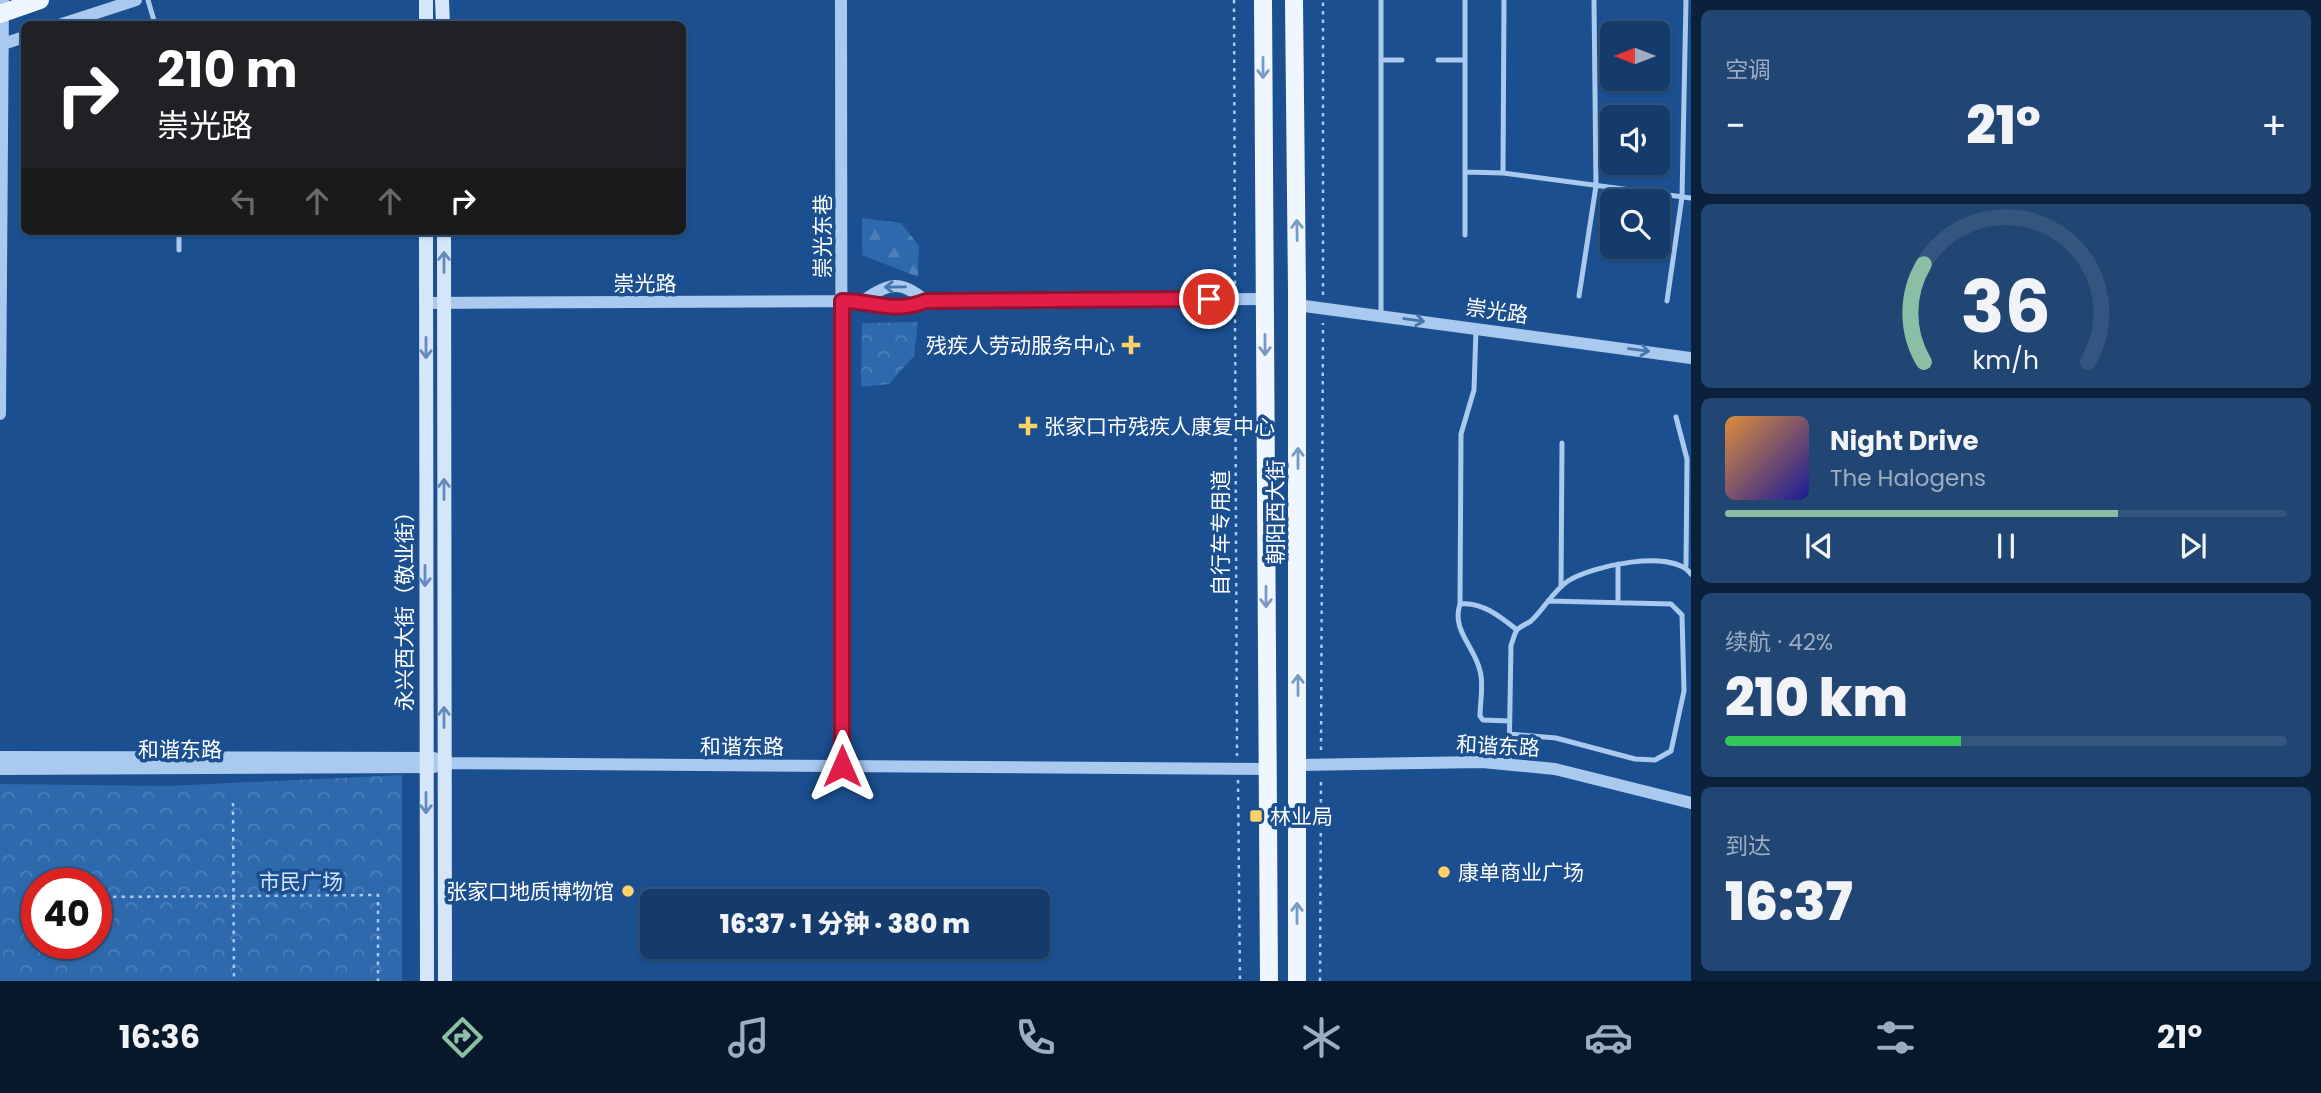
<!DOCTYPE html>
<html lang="zh">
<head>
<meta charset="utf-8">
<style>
  :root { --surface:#143b6b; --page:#214673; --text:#f1f3f6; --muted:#9dadc1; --line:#33557e; --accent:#8abfa5 }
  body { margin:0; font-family:Poppins,"Noto Sans SC",sans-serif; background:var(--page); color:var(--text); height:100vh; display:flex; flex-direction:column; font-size:26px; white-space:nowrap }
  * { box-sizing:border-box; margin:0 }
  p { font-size:23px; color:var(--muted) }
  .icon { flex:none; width:38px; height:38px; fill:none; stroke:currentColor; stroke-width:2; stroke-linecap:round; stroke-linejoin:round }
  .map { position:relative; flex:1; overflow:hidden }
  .side { display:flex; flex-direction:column; gap:10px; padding:10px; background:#0b203b; width:630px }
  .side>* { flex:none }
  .top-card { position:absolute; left:21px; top:21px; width:665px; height:214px; border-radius:10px; box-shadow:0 2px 5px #0004,0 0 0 2px var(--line); background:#202124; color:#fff; overflow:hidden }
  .needle { width:46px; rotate:270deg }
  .buttons { position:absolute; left:1600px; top:21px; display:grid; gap:14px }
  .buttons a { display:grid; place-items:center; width:70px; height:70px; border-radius:10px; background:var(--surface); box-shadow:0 2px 5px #0004,0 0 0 2px var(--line); font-size:35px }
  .speed { position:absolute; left:21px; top:868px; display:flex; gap:14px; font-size:35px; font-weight:700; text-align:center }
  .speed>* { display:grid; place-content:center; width:91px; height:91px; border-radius:50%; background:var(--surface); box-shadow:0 2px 5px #0004,0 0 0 2px var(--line); line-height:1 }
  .speed .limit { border:10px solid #d22; background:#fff; color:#111 }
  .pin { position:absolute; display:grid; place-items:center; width:60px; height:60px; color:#fff; margin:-30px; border:4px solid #fff; border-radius:50%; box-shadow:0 2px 7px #0007 }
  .me { position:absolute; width:77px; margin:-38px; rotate:0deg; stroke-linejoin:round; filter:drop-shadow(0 0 5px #0008) }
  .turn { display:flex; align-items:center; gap:24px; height:147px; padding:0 21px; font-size:32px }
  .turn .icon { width:91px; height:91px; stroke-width:2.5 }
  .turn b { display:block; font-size:49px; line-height:60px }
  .lanes { display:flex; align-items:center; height:66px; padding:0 21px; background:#0003; justify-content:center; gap:35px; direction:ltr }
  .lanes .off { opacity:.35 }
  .big { font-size:52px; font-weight:800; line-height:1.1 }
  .side .tile { flex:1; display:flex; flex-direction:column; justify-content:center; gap:10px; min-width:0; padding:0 24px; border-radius:10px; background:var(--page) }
  .side .dial { align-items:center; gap:0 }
  .dial svg { height:182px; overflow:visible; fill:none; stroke:var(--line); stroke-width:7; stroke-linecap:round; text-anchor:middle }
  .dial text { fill:var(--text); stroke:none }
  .song { display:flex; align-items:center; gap:21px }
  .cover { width:84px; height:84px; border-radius:10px; background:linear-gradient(135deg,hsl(30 70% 55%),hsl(240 70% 35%)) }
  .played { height:7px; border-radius:4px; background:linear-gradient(90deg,var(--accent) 70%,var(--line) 70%) }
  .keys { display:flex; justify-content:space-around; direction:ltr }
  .heat { display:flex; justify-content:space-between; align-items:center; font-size:38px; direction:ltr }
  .charge { height:10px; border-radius:5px; background:linear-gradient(90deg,#34c759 42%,var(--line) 0) }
  .trip { position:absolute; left:640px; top:889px; width:410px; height:70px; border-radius:10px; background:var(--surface); box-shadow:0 2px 5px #0004,0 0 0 2px var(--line); font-weight:800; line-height:70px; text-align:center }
  .tabs { display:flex; height:112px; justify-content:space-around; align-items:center; background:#08182b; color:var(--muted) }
  .tabs .icon { width:49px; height:49px }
  .tabs .selected { color:var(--accent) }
  .tabs b { font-size:32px; color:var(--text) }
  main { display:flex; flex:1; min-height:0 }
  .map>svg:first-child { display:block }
</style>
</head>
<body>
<main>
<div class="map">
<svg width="1691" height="981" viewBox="0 0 1691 981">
  <defs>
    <pattern id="forest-firs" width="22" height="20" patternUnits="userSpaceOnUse" patternTransform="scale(1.75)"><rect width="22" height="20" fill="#2e69ad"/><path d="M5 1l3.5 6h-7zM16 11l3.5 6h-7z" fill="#4d80b9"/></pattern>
    <pattern id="park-crowns" width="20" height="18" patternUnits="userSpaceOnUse" patternTransform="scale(1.75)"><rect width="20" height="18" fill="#2e69ad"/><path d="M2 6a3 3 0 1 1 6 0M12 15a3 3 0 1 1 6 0" fill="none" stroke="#4d80b9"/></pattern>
  </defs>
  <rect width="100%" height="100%" fill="#1b4f8f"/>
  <path fill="url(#forest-firs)" d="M862,218l39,5 18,23 -1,31 -56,-22z"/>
  <path fill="url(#park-crowns)" fill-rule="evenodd" d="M918,322l-4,34 -25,28 -28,3 1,-64z
    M402,775v206h-402v-197l168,2zM37,884h59v59h-59z"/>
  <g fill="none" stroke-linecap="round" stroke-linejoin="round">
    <path stroke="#a9c9ee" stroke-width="2.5" stroke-dasharray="3.5 5" stroke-linecap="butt" d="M1234,0l1,287
      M1323,295v-295
      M1235,311l2,445
      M1321,750l2,-427
      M1238,780l2,201
      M233,803l1,178
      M28,897h9
      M96,897l282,-2v86
      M1320,981l1,-203"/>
    <path stroke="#a9c9ee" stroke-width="5" d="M148,0l7,24
      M1381,0v315
      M1465,0v235
      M1381,60h21
      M1438,60h27
      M1465,172l38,1 188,25
      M1503,173l1,-173
      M179,231v19
      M1579,296l17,-110 -2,-186
      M1667,301l15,-104 4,-197
      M1676,417l11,42 -1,107
      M1618,564v38
      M1561,587l1,-144
      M1460,604l1,-170 13,-44 2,-61
      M1510,721l-27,-1 -3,-4c0,-14 4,-32 0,-45 -5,-24 -29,-41 -20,-67 21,-3 41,13 57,26
      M1509,734l47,4 79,21 20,1 16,-9 13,-60 -2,-76 -11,-11 -123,-3
      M1509,763l2,-118c2,-4 3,-11 6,-15 3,-4 10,-6 14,-9 13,-12 22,-30 37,-40 24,-15 104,-33 123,-7"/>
    <path stroke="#a9c9ee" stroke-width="12" d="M841,0l1,766
      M62,24l74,-24
      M0,45l24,-8
      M863,301c26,-19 38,-21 63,0
      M426,303l437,-2c23,9 41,9 63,0l339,-2
      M1297,305l394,53
      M0,414l3,-414
      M0,757l434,1
      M426,763l841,6
      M1298,765l184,-3 73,7 136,34
      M0,769l434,-2"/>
    <path stroke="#d6e6fa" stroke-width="14" d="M426,0v24
      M442,0l1,24
      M426,231l1,750
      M444,231l1,750"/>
    <path stroke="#f0f6ff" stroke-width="18" d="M1263,0l6,981
      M1294,0l3,291v690
      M0,14l40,-14"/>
  </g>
  <defs><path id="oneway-shaft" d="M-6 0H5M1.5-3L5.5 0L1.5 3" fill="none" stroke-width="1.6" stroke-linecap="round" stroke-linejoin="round" transform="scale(1.75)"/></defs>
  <g stroke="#7b9ac1">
    <use href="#oneway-shaft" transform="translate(1263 68) rotate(90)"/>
    <use href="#oneway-shaft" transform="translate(1297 230) rotate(-91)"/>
    <use href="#oneway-shaft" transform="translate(1265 345) rotate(90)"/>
    <use href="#oneway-shaft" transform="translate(1298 458) rotate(-90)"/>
    <use href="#oneway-shaft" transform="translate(1266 597) rotate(90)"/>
    <use href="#oneway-shaft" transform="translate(1298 685) rotate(-90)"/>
    <use href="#oneway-shaft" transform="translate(1297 913) rotate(-90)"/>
  </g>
  <g stroke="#668bba">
    <use href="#oneway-shaft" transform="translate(444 262) rotate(-90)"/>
    <use href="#oneway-shaft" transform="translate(426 348) rotate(90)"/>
    <use href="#oneway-shaft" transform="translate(444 489) rotate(-90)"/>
    <use href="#oneway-shaft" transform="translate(425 576) rotate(90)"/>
    <use href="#oneway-shaft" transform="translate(444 717) rotate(-90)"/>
    <use href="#oneway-shaft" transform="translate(426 803) rotate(90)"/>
  </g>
  <g stroke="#4674ac">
    <use href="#oneway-shaft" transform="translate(895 287) rotate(179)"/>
    <use href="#oneway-shaft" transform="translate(1414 320) rotate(8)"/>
    <use href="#oneway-shaft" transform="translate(1639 350) rotate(7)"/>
  </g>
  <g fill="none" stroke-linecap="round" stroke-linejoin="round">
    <g stroke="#92132f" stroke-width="18">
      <path id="route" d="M842,766v-465c33,0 51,13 84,0l283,-2"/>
    </g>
    <use href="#route" stroke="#e11d48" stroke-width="12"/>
  </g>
  <g fill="#ffd166" stroke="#1b4f8f" stroke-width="2.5">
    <path d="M1127.5 334.5h7v7h7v7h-7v7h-7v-7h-7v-7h7z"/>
    <path d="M1024.5 415.5h7v7h7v7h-7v7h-7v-7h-7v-7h7z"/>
    <rect x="1249" y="809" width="14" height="14" rx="3.5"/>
    <circle cx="1444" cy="872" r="7"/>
    <circle cx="628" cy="891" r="7"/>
  </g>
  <g text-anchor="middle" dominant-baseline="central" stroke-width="7" stroke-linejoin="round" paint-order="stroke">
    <g font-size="21" fill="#fff" stroke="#1b4f8f">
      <text transform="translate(822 236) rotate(-90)">崇光东巷</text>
      <text x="645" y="283">崇光路</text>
      <text transform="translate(1497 311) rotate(8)">崇光路</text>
      <text transform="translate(1275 512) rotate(-90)">朝阳西大街</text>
      <text transform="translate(1220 533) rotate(-90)">自行车专用道</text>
      <text transform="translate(404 606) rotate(-90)">永兴西大街（敬业街）</text>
      <text x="742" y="746">和谐东路</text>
      <text transform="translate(1498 746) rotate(3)">和谐东路</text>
      <text x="180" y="749">和谐东路</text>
    </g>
    <g font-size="21" fill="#fff" stroke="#1b4f8f" text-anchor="start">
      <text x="1115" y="345" text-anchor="end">残疾人劳动服务中心</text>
      <text x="1044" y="426">张家口市残疾人康复中心</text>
      <text x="1270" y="816">林业局</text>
      <text x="1458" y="872">康单商业广场</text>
      <text x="614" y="891" text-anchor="end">张家口地质博物馆</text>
    </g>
    <g font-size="21" fill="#cfe3fa" stroke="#1b4f8f">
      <text x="301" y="881">市民广场</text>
    </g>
  </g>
</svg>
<div class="buttons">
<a><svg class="needle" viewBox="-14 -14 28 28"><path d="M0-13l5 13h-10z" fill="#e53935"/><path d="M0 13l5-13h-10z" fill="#9dadc1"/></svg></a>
<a><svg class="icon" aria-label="sound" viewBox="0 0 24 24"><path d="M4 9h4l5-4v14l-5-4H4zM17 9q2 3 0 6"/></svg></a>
<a><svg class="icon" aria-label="search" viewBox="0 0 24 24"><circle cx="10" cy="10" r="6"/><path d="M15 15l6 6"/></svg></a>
</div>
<div class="speed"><div class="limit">40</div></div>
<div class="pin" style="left:1209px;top:299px;background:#d93025"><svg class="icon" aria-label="arrive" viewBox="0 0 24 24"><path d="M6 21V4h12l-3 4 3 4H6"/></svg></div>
<svg class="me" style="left:842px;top:766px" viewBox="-20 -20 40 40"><path d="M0-17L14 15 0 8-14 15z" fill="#e11d48" stroke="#fff" stroke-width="4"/></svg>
<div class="trip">16:37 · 1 分钟 · 380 m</div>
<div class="top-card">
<div class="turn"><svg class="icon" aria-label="right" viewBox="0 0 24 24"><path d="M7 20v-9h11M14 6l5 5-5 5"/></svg><div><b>210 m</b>崇光路</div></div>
<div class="lanes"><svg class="icon off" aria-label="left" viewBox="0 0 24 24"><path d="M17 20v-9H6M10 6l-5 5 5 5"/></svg><svg class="icon off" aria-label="ahead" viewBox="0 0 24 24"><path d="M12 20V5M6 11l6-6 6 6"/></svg><svg class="icon off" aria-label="ahead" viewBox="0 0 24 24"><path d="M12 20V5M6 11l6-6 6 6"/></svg><svg class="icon" aria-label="right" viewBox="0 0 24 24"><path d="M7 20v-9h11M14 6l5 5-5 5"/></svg></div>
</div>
</div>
<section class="side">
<div class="tile"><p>空调</p>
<div class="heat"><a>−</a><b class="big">21°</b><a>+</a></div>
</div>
<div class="tile dial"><svg viewBox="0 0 100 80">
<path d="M14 69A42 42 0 1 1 86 69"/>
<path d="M14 69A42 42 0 0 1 14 26" stroke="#8abfa5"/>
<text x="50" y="56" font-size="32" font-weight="700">36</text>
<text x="50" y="72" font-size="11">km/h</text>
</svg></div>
<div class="tile">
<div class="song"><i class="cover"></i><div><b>Night Drive</b><p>The Halogens</p></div></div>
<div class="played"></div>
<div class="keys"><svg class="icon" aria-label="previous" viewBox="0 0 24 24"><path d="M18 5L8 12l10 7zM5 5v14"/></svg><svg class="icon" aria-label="pause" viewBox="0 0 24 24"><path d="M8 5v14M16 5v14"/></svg><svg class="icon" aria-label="next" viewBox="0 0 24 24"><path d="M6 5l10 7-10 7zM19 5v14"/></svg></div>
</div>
<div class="tile"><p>续航 · 42%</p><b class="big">210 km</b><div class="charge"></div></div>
<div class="tile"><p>到达</p><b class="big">16:37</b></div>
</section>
</main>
<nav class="tabs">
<b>16:36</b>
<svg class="icon selected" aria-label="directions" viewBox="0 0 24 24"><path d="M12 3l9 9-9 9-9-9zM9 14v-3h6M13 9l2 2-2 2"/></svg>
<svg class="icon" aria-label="music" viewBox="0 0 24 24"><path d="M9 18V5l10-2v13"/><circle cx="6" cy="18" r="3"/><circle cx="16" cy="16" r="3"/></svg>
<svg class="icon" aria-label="phone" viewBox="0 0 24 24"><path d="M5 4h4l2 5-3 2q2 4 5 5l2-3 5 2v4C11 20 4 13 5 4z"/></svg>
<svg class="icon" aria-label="climate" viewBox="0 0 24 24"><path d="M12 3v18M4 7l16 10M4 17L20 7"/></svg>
<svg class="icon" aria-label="car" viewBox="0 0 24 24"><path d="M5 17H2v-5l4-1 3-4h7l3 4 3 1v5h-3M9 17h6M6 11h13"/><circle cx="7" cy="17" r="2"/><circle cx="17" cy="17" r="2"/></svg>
<svg class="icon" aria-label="filters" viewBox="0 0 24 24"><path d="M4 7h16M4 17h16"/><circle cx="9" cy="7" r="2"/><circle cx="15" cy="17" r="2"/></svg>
<b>21°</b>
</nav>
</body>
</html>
